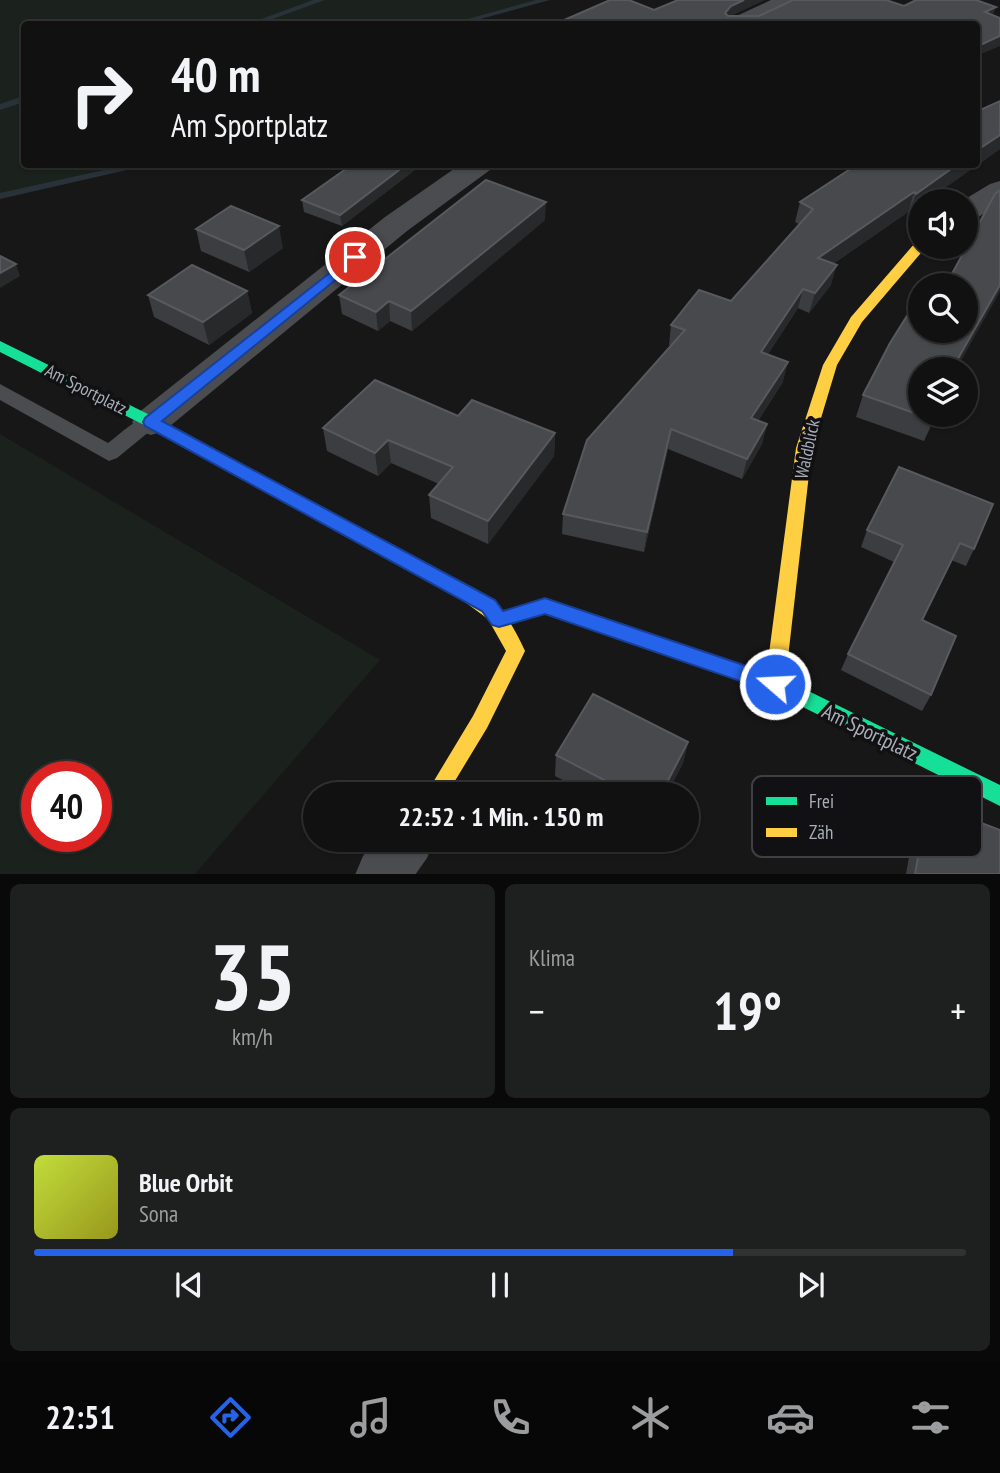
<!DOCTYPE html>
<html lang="de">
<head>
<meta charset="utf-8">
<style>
  :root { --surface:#111; --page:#1e1f1f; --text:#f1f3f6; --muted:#9c9d9f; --line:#303131; --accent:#2563eb }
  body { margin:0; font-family:"PT Sans Narrow",sans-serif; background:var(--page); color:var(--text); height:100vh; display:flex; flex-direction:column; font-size:26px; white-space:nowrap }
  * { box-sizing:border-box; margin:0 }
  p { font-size:23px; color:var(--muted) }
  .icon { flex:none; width:38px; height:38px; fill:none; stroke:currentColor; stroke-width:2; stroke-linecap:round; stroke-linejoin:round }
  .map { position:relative; height:874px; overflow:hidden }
  .details { display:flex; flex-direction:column; gap:10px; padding:10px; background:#090909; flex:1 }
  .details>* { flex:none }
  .top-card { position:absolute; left:21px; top:21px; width:959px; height:147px; border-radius:7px; box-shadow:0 2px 5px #0004,0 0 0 2px var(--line); background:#111; color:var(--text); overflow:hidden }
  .fabs { position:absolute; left:908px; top:189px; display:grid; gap:14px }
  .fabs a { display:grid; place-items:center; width:70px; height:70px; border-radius:50%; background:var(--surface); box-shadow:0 2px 5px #0004,0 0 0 2px var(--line); font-size:35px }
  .speed { position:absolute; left:21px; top:761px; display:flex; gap:14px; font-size:35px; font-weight:700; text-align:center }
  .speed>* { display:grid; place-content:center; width:91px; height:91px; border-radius:50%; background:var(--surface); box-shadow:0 2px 5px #0004,0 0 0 2px var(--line); line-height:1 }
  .speed .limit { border:10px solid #d22; background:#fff; color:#111 }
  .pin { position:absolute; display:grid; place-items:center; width:60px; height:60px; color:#fff; margin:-30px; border:4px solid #fff; border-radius:50%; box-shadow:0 2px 7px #0007 }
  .me { position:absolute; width:77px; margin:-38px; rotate:289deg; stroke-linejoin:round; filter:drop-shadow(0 0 5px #0008) }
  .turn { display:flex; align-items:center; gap:24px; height:147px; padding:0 35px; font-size:32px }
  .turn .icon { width:91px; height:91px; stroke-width:2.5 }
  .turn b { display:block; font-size:49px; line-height:60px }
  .big { font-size:52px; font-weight:600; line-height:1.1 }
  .details .tile { flex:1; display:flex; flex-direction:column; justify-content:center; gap:10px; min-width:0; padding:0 24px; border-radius:10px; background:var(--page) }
  .details .dial { align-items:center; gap:0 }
  .dial b { font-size:91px; line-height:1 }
  .song { display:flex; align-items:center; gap:21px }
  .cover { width:84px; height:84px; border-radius:10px; background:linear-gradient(135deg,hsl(70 70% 55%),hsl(60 70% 35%)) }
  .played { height:7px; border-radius:4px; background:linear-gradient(90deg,var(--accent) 75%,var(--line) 75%) }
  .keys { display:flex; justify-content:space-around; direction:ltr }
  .heat { display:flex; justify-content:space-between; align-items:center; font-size:38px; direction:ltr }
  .details .tiles { flex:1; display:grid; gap:10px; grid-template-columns:1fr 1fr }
  .tile:last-child { grid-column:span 2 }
  .trip { position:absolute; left:303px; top:782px; width:396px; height:70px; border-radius:35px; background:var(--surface); box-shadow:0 2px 5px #0004,0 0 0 2px var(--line); font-weight:600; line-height:70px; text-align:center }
  .tabs { display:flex; height:112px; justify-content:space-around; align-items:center; background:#070707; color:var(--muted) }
  .tabs .icon { width:49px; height:49px }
  .tabs .selected { color:var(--accent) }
  .tabs b { font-size:32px; color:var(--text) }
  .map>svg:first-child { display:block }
</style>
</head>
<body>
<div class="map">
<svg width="1000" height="875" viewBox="0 0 1000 875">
  <rect width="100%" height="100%" fill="#171717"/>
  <path fill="#1b211c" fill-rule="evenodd" d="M0,0h544l-89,24h-431v140l105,1 -129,30z
    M0,434l380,226 -185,214h-195zM37,777h59v59h-59z"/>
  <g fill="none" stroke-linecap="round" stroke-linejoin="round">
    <path fill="#2a3239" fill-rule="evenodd" d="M313,0h12l-66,24h-11z
      M536,0h14l-88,24h-12z
      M24,96v6l-24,8v-6z
      M131,164h22l-153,35v-6z"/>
    <path fill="#4b4c50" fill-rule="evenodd" d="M0,384l108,59c14,-10 33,-31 50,-26l3,5 -44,36 -8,3 -109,-61z"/>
    <path fill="#4b4c50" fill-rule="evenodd" d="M771,0h29l-3,5 -41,19h-30l4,-5z
      M461,164h33l-4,6 -83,61 -243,200 -13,4 -13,-4 -6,-9 6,-9 247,-196z
      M1000,181v22l-23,15 -11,3v-20h-4l28,-17z
      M375,840h60l-8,18 -12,17h-60l8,-19z"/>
    <path fill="#16e098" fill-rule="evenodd" d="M0,341l156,77 310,166 3,5 -3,5 -6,2 -6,-2 -308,-168 -146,-74z
      M545,598l237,80 218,107v21l-231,-116 -224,-76 -46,14 -7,-3 -2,-5 2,-5z"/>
    <path fill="#ffcf43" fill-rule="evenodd" d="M920,242v5h6l-64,75 -25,43 -25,83 -27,236 -3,6 -7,3 -7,-3 -3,-6 31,-236 27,-83 28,-48 64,-74z
      M460,582c34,11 51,38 65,69l-38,77 -40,66h-21l47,-78 33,-65 -18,-32 -34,-25 -3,-5 3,-5z"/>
  </g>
  <path fill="#3c3d40" d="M1000,101v48l-74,52h-6v5l-10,7 -2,-1 -75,52 -2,21 -22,28 -11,-5 -30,46 15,28 -25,39 9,3 -5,20 -20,35 -74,-30 -24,103 -82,-18 1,-20 108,-168 -2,-1 2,-20 60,-24 68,-77 -4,-2 5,-20 176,-38z
    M420,166l-78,60 -38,-14 -2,-12z
    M1000,190v101l-44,78h-36l16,46 -12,26 -68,-24 7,-22 57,-64z
    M545,220l-133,111 -22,-10 -12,10 -36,-17 -3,-19z
    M196,229l87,19 -34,24 -48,-21z
    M247,291l5,22 -43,32 -55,-28 -6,-22z
    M458,416l97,17 -1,23 -66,88 -57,-26 -2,-23 10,-11 -48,-21 -13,13 -51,-25 -4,-23z
    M899,467l75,82 -8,17 -15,-6 -29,60 9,75 -9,16 -81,-41 7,-16 46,-92 -33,-15 6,-17z
    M688,742l-5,21 -16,31h-77l-35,-18 1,-21z
    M928,803l72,71h-94l9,-51z"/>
  <path fill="#28292a" d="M744,0h21l-36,17 -4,-4 6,-7z
    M996,7l-4,10 -7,-5z
    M1000,36v10l-24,10v-9z
    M1000,135v14l-74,52h-6v5l-10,7 6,-19 42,-30h18v-13z
    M407,164h13v2l-78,60 -2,-11z
    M914,192l-6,20 -95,66 5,-20z
    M546,202l-1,18 -133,111 -1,-20z
    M279,226l4,22 -34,24 -5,-22z
    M16,264l4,12 -20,12v-15z
    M837,265l-6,20 -22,28 6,-20z
    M1000,285v6l-44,78h-4z
    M803,289l-5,19 -42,64 5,-20z
    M247,291l5,22 -43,32 -6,-23z
    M389,301l1,20 -12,10 -2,-19z
    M788,362l-5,20 -36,56 4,-20z
    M767,424l-5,20 -20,35 5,-20z
    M671,429l-3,20 -24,103 3,-20z
    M555,433l-1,23 -66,88v-23z
    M388,440l3,23 -13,13 -3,-23z
    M688,742l-5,21 -16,31h-6z"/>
  <path fill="#48494d" stroke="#57595e" stroke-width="2" d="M610,0h19l25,10 24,-10h66l-13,6 -6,7 3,3h31l34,-16h93l18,6 12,-6h60l20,7 -11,5 15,6v18l-24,11v-23h-421z
    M1000,101v34l-24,16v-39z
    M353,164h54l-67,51 -38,-15z
    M858,164h100l-42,30 -2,-2 -96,66 19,7 -22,28 -12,-4 -42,63 27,10 -37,56 16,6 -20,35 -76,-30 -24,103 -84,-18 24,-74 98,-110 -14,-5 28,-35 32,11 82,-92 -13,-7z
    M486,180l60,22 -135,109 -22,-10 -13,11 -37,-17z
    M1000,190v95l-48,84h-32v46l-57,-20 27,-52 30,-48v36h46v-46h-20l49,-91z
    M231,206l48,20 -35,24 -48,-21z
    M0,256l16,8 -16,9z
    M192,265l55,26 -44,31 -55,-27z
    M375,380l83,36 14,-16 83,33 -67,88 -59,-26 24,-28 -65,-27 -13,13 -52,-25z
    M921,415h14l-2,4z
    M899,467l94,37 -19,45 -14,-6 -38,77 34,16 -25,59 -83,-41 55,-109 -36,-15z
    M593,694l95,48 -27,52h-30l-75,-39z
    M928,803l72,27v44h-85z"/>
  <path fill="#2563eb" stroke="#184099" stroke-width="2" d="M355,253l5,1v6l-198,161 333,179 8,11 42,-13 237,80 2,6 -2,7 -7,2 -230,-79 -46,13 -7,-2 -10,-14 -337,-185 -2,-4 2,-4z"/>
  <g text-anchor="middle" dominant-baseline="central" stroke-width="7" stroke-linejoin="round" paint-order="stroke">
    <g font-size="18" fill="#a8adb8" stroke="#111113">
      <text transform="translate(86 389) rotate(27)">Am Sportplatz</text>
      <text transform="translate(807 449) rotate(-78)">Waldblick</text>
    </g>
    <g font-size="21" fill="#a8adb8" stroke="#111113">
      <text transform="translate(870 732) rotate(26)">Am Sportplatz</text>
    </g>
  </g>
  <rect x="752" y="776" width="230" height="81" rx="10" fill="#111113" stroke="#3e4045" stroke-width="2"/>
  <rect x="766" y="797" width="31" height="8" fill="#16e098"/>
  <rect x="766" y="828" width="31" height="9" fill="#ffcf43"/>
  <g font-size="19" fill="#a8adb8">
    <text x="809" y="808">Frei</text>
    <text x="809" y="839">Zäh</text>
  </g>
</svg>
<div class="fabs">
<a><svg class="icon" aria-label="sound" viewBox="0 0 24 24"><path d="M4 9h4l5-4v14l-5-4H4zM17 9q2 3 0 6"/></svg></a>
<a><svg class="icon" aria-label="search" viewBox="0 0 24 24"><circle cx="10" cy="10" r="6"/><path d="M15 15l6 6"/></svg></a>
<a><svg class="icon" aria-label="layers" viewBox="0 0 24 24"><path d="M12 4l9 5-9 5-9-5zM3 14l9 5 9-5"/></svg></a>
</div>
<div class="speed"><div class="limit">40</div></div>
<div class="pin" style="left:355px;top:257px;background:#d93025"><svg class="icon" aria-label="arrive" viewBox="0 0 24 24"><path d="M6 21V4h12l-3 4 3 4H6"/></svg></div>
<svg class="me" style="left:775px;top:684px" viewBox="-20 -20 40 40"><circle r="17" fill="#2563eb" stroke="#fff" stroke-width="3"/><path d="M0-11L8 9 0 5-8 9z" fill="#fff"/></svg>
<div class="trip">22:52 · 1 Min. · 150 m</div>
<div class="top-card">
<div class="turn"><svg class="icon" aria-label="right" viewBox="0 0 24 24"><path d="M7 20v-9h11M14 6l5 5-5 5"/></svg><div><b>40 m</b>Am Sportplatz</div></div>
</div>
</div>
<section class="details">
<div class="tiles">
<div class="tile dial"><b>35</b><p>km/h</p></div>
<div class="tile"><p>Klima</p>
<div class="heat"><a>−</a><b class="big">19°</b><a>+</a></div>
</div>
<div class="tile">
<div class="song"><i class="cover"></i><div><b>Blue Orbit</b><p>Sona</p></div></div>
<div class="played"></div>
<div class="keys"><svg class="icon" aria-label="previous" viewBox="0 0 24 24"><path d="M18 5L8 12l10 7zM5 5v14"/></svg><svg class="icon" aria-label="pause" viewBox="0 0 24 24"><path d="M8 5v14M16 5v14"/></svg><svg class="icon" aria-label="next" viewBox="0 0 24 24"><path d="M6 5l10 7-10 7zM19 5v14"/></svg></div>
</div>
</div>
</section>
<nav class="tabs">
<b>22:51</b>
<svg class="icon selected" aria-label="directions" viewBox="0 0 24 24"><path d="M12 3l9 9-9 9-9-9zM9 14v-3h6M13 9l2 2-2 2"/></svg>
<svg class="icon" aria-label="music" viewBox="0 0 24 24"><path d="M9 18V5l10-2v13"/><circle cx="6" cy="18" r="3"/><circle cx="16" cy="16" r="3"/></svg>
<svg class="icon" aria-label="phone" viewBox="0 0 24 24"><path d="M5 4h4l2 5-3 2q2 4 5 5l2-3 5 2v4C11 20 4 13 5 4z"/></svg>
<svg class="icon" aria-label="climate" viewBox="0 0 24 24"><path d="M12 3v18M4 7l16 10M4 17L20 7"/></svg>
<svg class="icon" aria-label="car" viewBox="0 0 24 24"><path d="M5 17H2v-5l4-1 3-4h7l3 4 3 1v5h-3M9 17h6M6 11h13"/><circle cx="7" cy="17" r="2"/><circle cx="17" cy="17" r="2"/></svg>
<svg class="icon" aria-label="filters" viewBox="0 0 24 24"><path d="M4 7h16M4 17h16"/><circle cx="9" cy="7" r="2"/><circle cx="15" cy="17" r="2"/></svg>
</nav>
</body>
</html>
